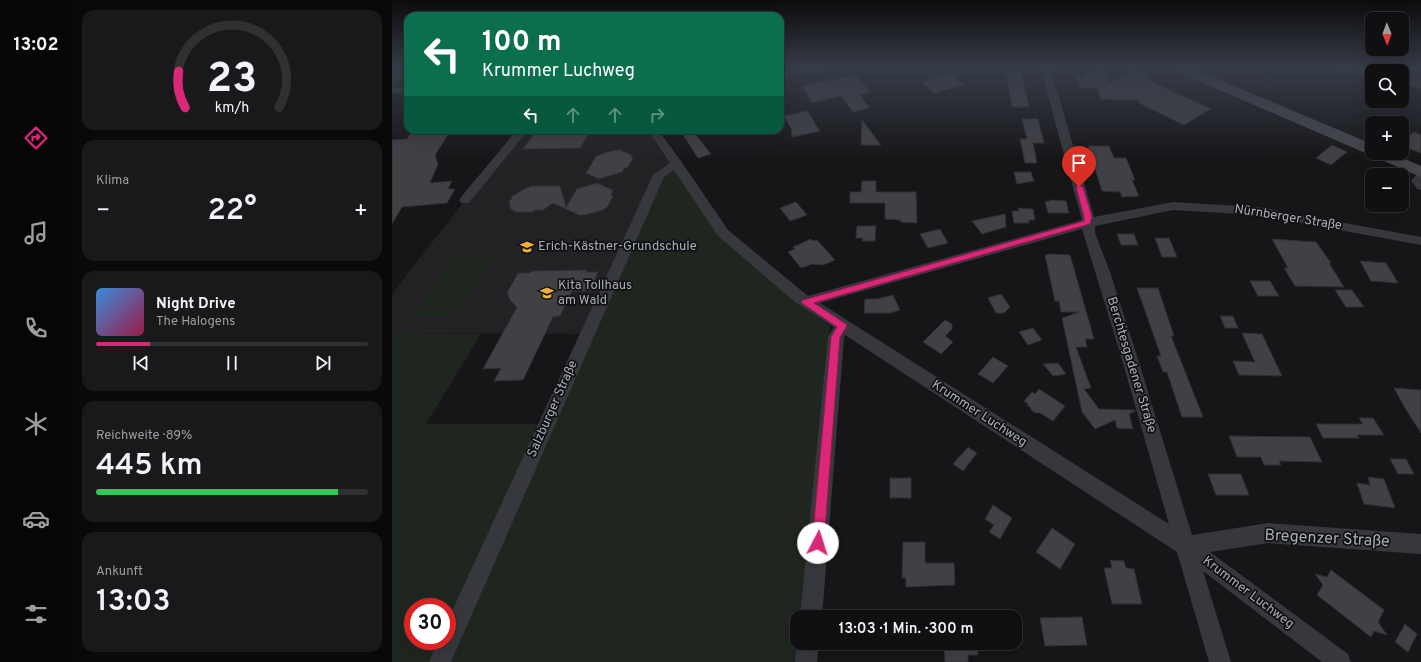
<!DOCTYPE html>
<html lang="de">
<head>
<meta charset="utf-8">
<style>
  :root { --surface:#101012; --page:#19191b; --text:#f1f3f6; --muted:#9c9d9f; --line:#303032; --accent:#db2777 }
  body { margin:0; font-family:Overpass,sans-serif; background:var(--page); color:var(--text); height:100vh; display:flex; flex-direction:column; font-size:15px; white-space:nowrap }
  * { box-sizing:border-box; margin:0 }
  p { font-size:13px; color:var(--muted) }
  .icon { flex:none; width:22px; height:22px; fill:none; stroke:currentColor; stroke-width:2; stroke-linecap:round; stroke-linejoin:round }
  .map { position:relative; flex:1; overflow:hidden }
  .drawer { display:flex; flex-direction:column; gap:10px; padding:10px; background:#09090a; width:320px }
  .drawer>* { flex:none }
  .banner { position:absolute; left:12px; top:12px; width:380px; height:122px; border-radius:12px; box-shadow:0 4px 16px #0002,0 0 0 1px var(--line); background:#0b6e4f; color:#fff; overflow:hidden }
  .needle { width:26px; rotate:179deg }
  .controls { position:absolute; left:973px; top:12px; display:grid; gap:8px }
  .controls a { display:grid; place-items:center; width:44px; height:44px; border-radius:8px; background:var(--surface); box-shadow:0 4px 16px #0002,0 0 0 1px var(--line); font-size:20px }
  .speed { position:absolute; left:12px; top:598px; display:flex; gap:8px; font-size:20px; font-weight:700; text-align:center }
  .speed>* { display:grid; place-content:center; width:52px; height:52px; border-radius:50%; background:var(--surface); box-shadow:0 4px 16px #0002,0 0 0 1px var(--line); line-height:1 }
  .speed .limit { border:6px solid #d22; background:#fff; color:#111 }
  .pin { position:absolute; display:grid; place-items:center; width:34px; height:34px; color:#fff; margin:-41px -17px; border-radius:50% 50% 50% 0; rotate:-45deg; box-shadow:0 0 4px #0007 }
  .pin .icon { rotate:45deg }
  .me { position:absolute; width:44px; margin:-22px; rotate:5deg; stroke-linejoin:round; filter:drop-shadow(0 0 3px #0008) }
  .turn { display:flex; align-items:center; gap:14px; height:84px; padding:0 12px; font-size:18px }
  .turn .icon { width:52px; height:52px; stroke-width:2.5 }
  .turn b { display:block; font-size:28px; line-height:34px }
  .lanes { display:flex; align-items:center; height:38px; padding:0 12px; background:#0003; justify-content:center; gap:20px; direction:ltr }
  .lanes .off { opacity:.35 }
  .big { font-size:30px; font-weight:600; line-height:1.1 }
  .drawer .card { flex:1; display:flex; flex-direction:column; justify-content:center; gap:6px; min-width:0; padding:0 14px; border-radius:12px; background:var(--page) }
  .drawer .dial { align-items:center; gap:0 }
  .dial svg { height:104px; overflow:visible; fill:none; stroke:var(--line); stroke-width:7; stroke-linecap:round; text-anchor:middle }
  .dial text { fill:var(--text); stroke:none }
  .song { display:flex; align-items:center; gap:12px }
  .cover { width:48px; height:48px; border-radius:6px; background:linear-gradient(135deg,hsl(210 70% 55%),hsl(340 70% 35%)) }
  .played { height:4px; border-radius:2px; background:linear-gradient(90deg,var(--accent) 20%,var(--line) 20%) }
  .keys { display:flex; justify-content:space-around; direction:ltr }
  .heat { display:flex; justify-content:space-between; align-items:center; font-size:22px; direction:ltr }
  .charge { height:6px; border-radius:3px; background:linear-gradient(90deg,#34c759 89%,var(--line) 0) }
  .trip { position:absolute; left:398px; top:610px; width:232px; height:40px; border-radius:12px; background:var(--surface); box-shadow:0 4px 16px #0002,0 0 0 1px var(--line); font-weight:600; line-height:40px; text-align:center }
  main { display:flex; flex:1; min-height:0 }
  .tab-bar { display:flex; flex-direction:column; width:72px; justify-content:space-around; align-items:center; background:#060607; color:var(--muted) }
  .tab-bar .icon { width:28px; height:28px }
  .tab-bar .current { color:var(--accent) }
  .tab-bar b { font-size:18px; color:var(--text) }
  .map>svg:first-child { display:block }
</style>
</head>
<body>
<main>
<nav class="tab-bar">
<b>13:02</b>
<svg class="icon current" aria-label="directions" viewBox="0 0 24 24"><path d="M12 3l9 9-9 9-9-9zM9 14v-3h6M13 9l2 2-2 2"/></svg>
<svg class="icon" aria-label="music" viewBox="0 0 24 24"><path d="M9 18V5l10-2v13"/><circle cx="6" cy="18" r="3"/><circle cx="16" cy="16" r="3"/></svg>
<svg class="icon" aria-label="phone" viewBox="0 0 24 24"><path d="M5 4h4l2 5-3 2q2 4 5 5l2-3 5 2v4C11 20 4 13 5 4z"/></svg>
<svg class="icon" aria-label="climate" viewBox="0 0 24 24"><path d="M12 3v18M4 7l16 10M4 17L20 7"/></svg>
<svg class="icon" aria-label="car" viewBox="0 0 24 24"><path d="M5 17H2v-5l4-1 3-4h7l3 4 3 1v5h-3M9 17h6M6 11h13"/><circle cx="7" cy="17" r="2"/><circle cx="17" cy="17" r="2"/></svg>
<svg class="icon" aria-label="filters" viewBox="0 0 24 24"><path d="M4 7h16M4 17h16"/><circle cx="9" cy="7" r="2"/><circle cx="15" cy="17" r="2"/></svg>
</nav>
<section class="drawer">
<div class="card dial"><svg viewBox="0 0 100 80">
<path d="M14 69A42 42 0 1 1 86 69"/>
<path d="M14 69A42 42 0 0 1 9 41" stroke="#db2777"/>
<text x="50" y="56" font-size="32" font-weight="700">23</text>
<text x="50" y="72" font-size="11">km/h</text>
</svg></div>
<div class="card"><p>Klima</p>
<div class="heat"><a>−</a><b class="big">22°</b><a>+</a></div>
</div>
<div class="card">
<div class="song"><i class="cover"></i><div><b>Night Drive</b><p>The Halogens</p></div></div>
<div class="played"></div>
<div class="keys"><svg class="icon" aria-label="previous" viewBox="0 0 24 24"><path d="M18 5L8 12l10 7zM5 5v14"/></svg><svg class="icon" aria-label="pause" viewBox="0 0 24 24"><path d="M8 5v14M16 5v14"/></svg><svg class="icon" aria-label="next" viewBox="0 0 24 24"><path d="M6 5l10 7-10 7zM19 5v14"/></svg></div>
</div>
<div class="card"><p>Reichweite · 89%</p><b class="big">445 km</b><div class="charge"></div></div>
<div class="card"><p>Ankunft</p><b class="big">13:03</b></div>
</section>
<div class="map">
<svg width="1029" height="662" viewBox="0 0 1029 662">
  <rect width="100%" height="100%" fill="#161618"/>
  <path fill="#222225" d="M131,130h130l24,33 -90,171 -195,-1v-39l73,-94z"/>
  <path fill="#1e261f" fill-rule="evenodd" d="M284,166l42,70 112,90 -28,291h-5l1,45h-406v-329l89,1 -55,90h124l112,-249zM21,607h34v34h-34z
    M63,255h40l-39,60h-44z"/>
  <path fill="#404145" stroke="#303034" d="M742,70l17,8 -3,2 63,29 -27,16 -45,-22 -1,-3 -37,-1 -3,-11h-18l-4,-11h9l-2,-4h8l-1,-2h14l6,12z
    M614,72h15l8,35h-17z
    M558,73l14,12 -30,8 -12,-11z
    M464,75l14,17 -10,3 10,13 -17,4 -12,-16 -29,7 -10,-17z
    M415,111l13,20 -28,6 -1,-9 -7,-12z
    M630,119h16l6,24h-11l4,20h-12l-5,-24h7z
    M470,120l19,25h-20z
    M21,130h38l-16,25 3,9 -8,19 22,-2 -4,8h7l-8,14 -45,4 -10,17v-84l15,-1z
    M145,130h54l-11,18 -57,1z
    M288,130h12l19,24 -13,4z
    M1022,132l7,3v18l-19,-7v-4z
    M940,145l15,7 -16,13 -15,-7z
    M696,146h21l5,12h12l9,22h-3l7,16 -17,1 -2,-5 -18,-1z
    M223,150h5l12,5 -1,2 2,1 -5,9 -3,1 -3,4 -23,7 -13,-6 10,-17z
    M622,172h17l3,9 -17,3z
    M470,181h14v11h40l1,31 -16,-1 -1,-2 -15,-1v-16h-35v-11h11z
    M205,183l16,7 -2,5 2,1 -5,10 -5,4 -18,5h-6l-26,-12 -10,7h-8l-3,2h-17l-1,-2h-3l-2,-9 3,-2 -1,-2 15,-9 6,-2h28l6,21 11,-18z
    M661,200l13,1 3,12h-21l-3,-11z
    M404,202l11,13 -17,6 -10,-13z
    M626,208l15,1 2,11h-6v3h-15l-2,-12h7z
    M613,214l1,13 -24,7 -10,-13z
    M465,226h19l-1,15h-13l1,-3h-7z
    M548,229l8,14 -20,5 -8,-14z
    M725,234h17l4,11h-17z
    M763,238h14l8,19h-15z
    M419,239l2,2 4,-1 18,20 -12,5 -11,-1 -11,4 -13,-16 7,-3 -2,-2z
    M880,239l44,3 15,21h-2l15,24 -49,-1 -11,-18h4z
    M660,254l18,1 24,84h-9l2,8h-11l15,41 -7,1 15,20 36,1v1l-6,3 4,15 -16,-1 -2,-8 -20,9 -13,-17 -20,-94 17,-6h-18l-2,-11h-4l-10,-46z
    M968,261l26,2 12,20 -27,-2z
    M195,270l-1,2h12l-8,19h-18l-12,25 -7,1 -30,63 -29,1 7,-13 -18,1 34,-62 -7,-7 -3,-7 11,-20h12l2,-2z
    M858,281h20l9,15h-21z
    M745,288h21l16,48h-3l32,81h-21l-15,-45h-4l-6,-16h4z
    M943,290h17l12,17h-18z
    M609,294l9,13 -6,6h-8l-8,-15z
    M501,295l7,15 -10,3h-26l1,-14h12z
    M828,316h13l5,12h-13z
    M553,320l7,4v5l-7,7 8,6 -12,12 -18,-12z
    M641,328l9,12 -14,5 -9,-13z
    M850,333l20,1 20,42 -43,-1 -6,-14 22,1z
    M601,357l15,9 -15,17 -15,-9z
    M666,363l8,11 -13,2 -10,-12z
    M1002,388l27,2v43l-16,-25z
    M647,389l26,17 -12,15 -13,-8h-4l-5,-3v-2l-4,-3 1,-1 -4,-3 8,-9 3,2z
    M967,418h14l11,17h-27l2,3h-36l-7,-14h47z
    M837,436l81,1 12,25 -43,-1 2,4h-17l-3,-8h-24z
    M576,447l9,6 -14,18 -10,-7z
    M998,459h16l8,15h-16z
    M816,474h33l8,21h-33z
    M976,477l16,2 11,29 -31,-4 -7,-21 13,2z
    M498,478h21v20h-21z
    M601,505l19,13 -12,21 -11,-7 5,-7 -9,-6z
    M660,528l23,16 -15,25 -24,-17z
    M511,542h22v21h29l1,22 -49,2v-9h-4z
    M718,560l14,1 2,7 8,1 8,35h-30l-8,-36h8z
    M939,570l53,40 -6,12 9,13 -13,-4 -3,6 -54,-42 6,-10 -8,-11 12,3z
    M690,617l5,28 -42,1 -5,-28z
    M1013,624l12,10 -9,18 -13,-10z
    M552,643h33l1,12h-10v7h-23z"/>
  <g fill="none" stroke-linecap="round" stroke-linejoin="round">
    <path fill="#37383d" fill-rule="evenodd" d="M5,67h10l-12,17 -3,1v-10z
      M422,67h19l-5,3 -48,9v-6z
      M648,67h10l44,150 79,-15 85,5 163,30v8l-163,-30 -85,-5 -78,16v7l15,39 27,84 55,179 76,-12 153,11v20l-153,-11 -58,9 138,102 3,8h-29l-119,-91 28,91h-22l-32,-110 -332,-217 -1,3 -22,279h-22l28,-280 6,-10 -39,-25 -77,-66 -44,-66 -10,7 -213,485h-22l9,-21h9v-19l206,-447 17,-12 -22,-33h10l23,31 47,69 80,66 274,-76zM690,229l39,127 48,168 -349,-221z
      M0,87l16,1v6l-16,-1z
      M125,130h11l-59,73h-8l-2,-3 2,-3z
      M1029,173v17l-4,-1 -6,-8 6,-7z
      M405,643h22l-2,19h-22z"/>
    <path fill="#37383d" fill-rule="evenodd" d="M939,67h23l20,4h-2v7l-39,-8z
      M1010,76l19,4v8l-19,-4z"/>
    <path fill="#45474d" fill-rule="evenodd" d="M779,67h18l183,77v9h19l30,13v11l-248,-107z"/>
  </g>
  <linearGradient id="sky" x2="0" y2="1"><stop stop-color="#0c0c0d"/><stop offset="0.42" stop-color="#363c48"/><stop offset="1" stop-color="#363c48" stop-opacity="0"/></linearGradient>
  <rect width="1029" height="160" fill="url(#sky)"/>
  <path fill="#db2777" stroke="#8e194d" d="M685,185h2l4,2 9,30 -2,7 -276,79 32,21 1,2 -7,11 -16,206 -2,4 -4,2 -4,-2 -2,-4 19,-206 6,-10 -34,-23 -2,-2 2,-2 281,-79v-4l-8,-30z"/>
  <defs>
    <g id="school-bare" transform="scale(1.08)"><path d="M0-5L7-2L0 1L-7-2ZM-4 1L0 2.5L4 1V4Q0 6-4 4Z" fill="#f2b134" stroke="#111113" stroke-width="2.5" paint-order="stroke"/></g>
  </defs>
  <g fill-rule="evenodd">
    <use href="#school-bare" x="135" y="247"/>
    <use href="#school-bare" x="155" y="293"/>
  </g>
  <g text-anchor="middle" dominant-baseline="central" stroke-width="3.5" stroke-linejoin="round" paint-order="stroke">
    <g font-size="13" fill="#a8adb8" stroke="#111113">
      <text transform="translate(896 218) rotate(9)">Nürnberger Straße</text>
      <text transform="translate(739 365) rotate(73)">Berchtesgadener Straße</text>
      <text transform="translate(161 409) rotate(-66)">Salzburger Straße</text>
      <text transform="translate(587 414) rotate(33)">Krummer Luchweg</text>
      <text transform="translate(856 593) rotate(37)">Krummer Luchweg</text>
    </g>
    <g font-size="13" fill="#a8adb8" stroke="#111113" text-anchor="start">
      <text x="146" y="247">Erich-Kästner-Grundschule</text>
      <text x="166" y="286">Kita Tollhaus<tspan x="166" dy="15">am Wald</tspan></text>
    </g>
    <g font-size="16" fill="#a8adb8" stroke="#111113">
      <text transform="translate(935 539) rotate(3)">Bregenzer Straße</text>
    </g>
  </g>
</svg>
<div class="controls">
<a><svg class="needle" viewBox="-14 -14 28 28"><path d="M0-13l5 13h-10z" fill="#e53935"/><path d="M0 13l5-13h-10z" fill="#9c9d9f"/></svg></a>
<a><svg class="icon" aria-label="search" viewBox="0 0 24 24"><circle cx="10" cy="10" r="6"/><path d="M15 15l6 6"/></svg></a>
<a>+</a>
<a>−</a>
</div>
<div class="speed"><div class="limit">30</div></div>
<div class="pin" style="left:687px;top:187px;background:#d93025"><svg class="icon" aria-label="arrive" viewBox="0 0 24 24"><path d="M6 21V4h12l-3 4 3 4H6"/></svg></div>
<svg class="me" style="left:426px;top:543px" viewBox="-20 -20 40 40"><circle r="19" fill="#fff"/><path d="M0-13L10 11 0 6-10 11z" fill="#db2777"/></svg>
<div class="trip">13:03 · 1 Min. · 300 m</div>
<div class="banner">
<div class="turn"><svg class="icon" aria-label="left" viewBox="0 0 24 24"><path d="M17 20v-9H6M10 6l-5 5 5 5"/></svg><div><b>100 m</b>Krummer Luchweg</div></div>
<div class="lanes"><svg class="icon" aria-label="left" viewBox="0 0 24 24"><path d="M17 20v-9H6M10 6l-5 5 5 5"/></svg><svg class="icon off" aria-label="ahead" viewBox="0 0 24 24"><path d="M12 20V5M6 11l6-6 6 6"/></svg><svg class="icon off" aria-label="ahead" viewBox="0 0 24 24"><path d="M12 20V5M6 11l6-6 6 6"/></svg><svg class="icon off" aria-label="right" viewBox="0 0 24 24"><path d="M7 20v-9h11M14 6l5 5-5 5"/></svg></div>
</div>
</div>
</main>
</body>
</html>
